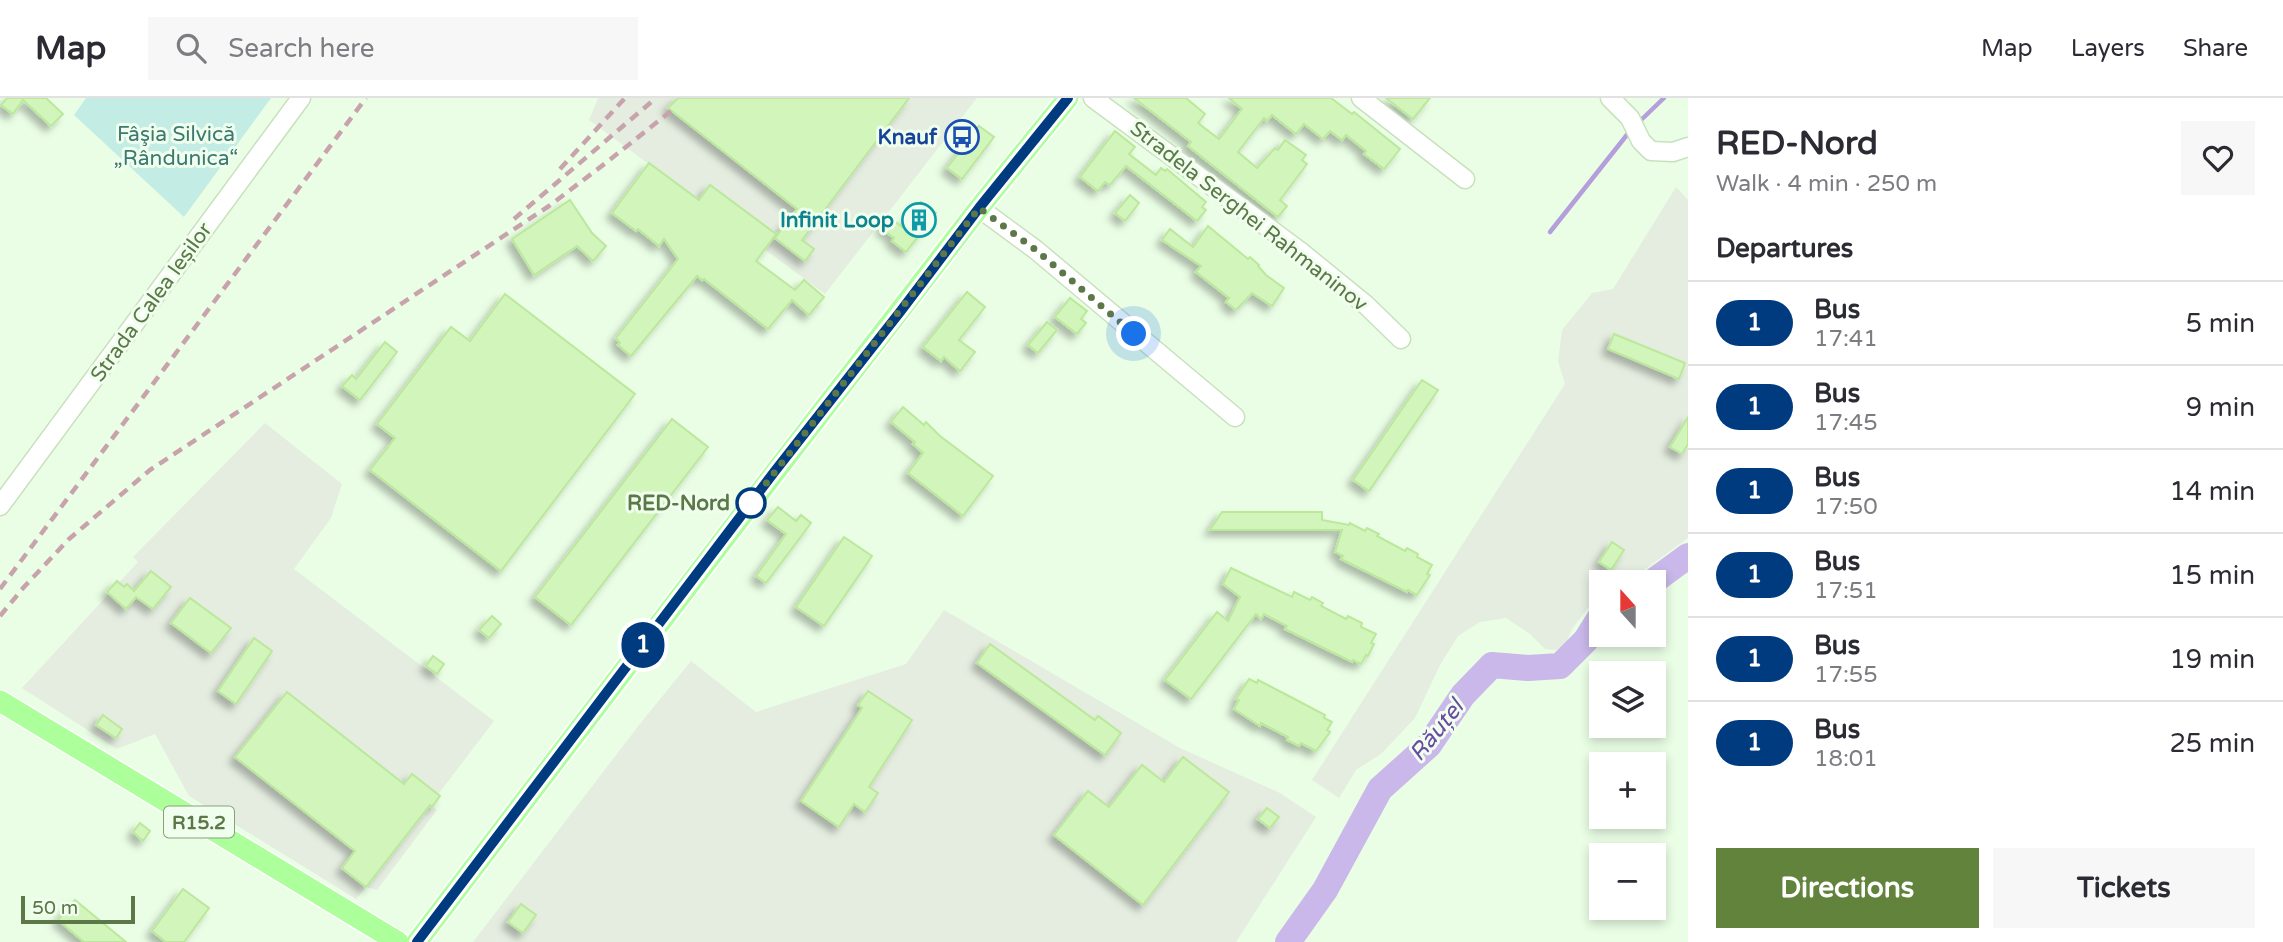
<!DOCTYPE html>
<html lang="en">
<head>
<meta charset="utf-8">
<style>
  body { margin:0; font-family:"Varela Round",sans-serif; background:#f7f7f7; color:#2b2b33; height:100vh; display:flex; flex-direction:column; font-size:26px; white-space:nowrap }
  * { box-sizing:border-box; margin:0 }
  p { font-size:23px; color:#7c7c81 }
  .icon { flex:none; width:38px; height:38px; fill:none; stroke:currentColor; stroke-width:2; stroke-linecap:round; stroke-linejoin:round }
  .map { position:relative; flex:1; overflow:hidden }
  .sheet { display:flex; flex-direction:column; background:#fff; width:595px }
  .sheet>* { flex:none }
  .badge { padding:0 14px; border-radius:23px; font-size:24px; line-height:46px }
  .needle { width:46px; rotate:339deg }
  .controls { position:absolute; left:1589px; top:472px; display:grid; gap:14px }
  .controls a { display:grid; place-items:center; width:77px; height:77px; border-radius:0px; background:#fff; box-shadow:0 4px 10px #0003; font-size:35px }
  .scale { position:absolute; left:21px; bottom:18px; width:114px; box-sizing:border-box; padding-left:7px; border:4px solid #5d7848; border-top:0; font-size:19px; line-height:24px; white-space:nowrap; color:#5d7848; -webkit-text-stroke:5px #f0ffed; paint-order:stroke }
  .you { position:absolute; width:35px; height:35px; margin:-18px; border:5px solid #fff; border-radius:50%; background:#1a73e8; box-shadow:0 0 0 10px #1a73e833 }
  .map>.badge { position:absolute; translate:-50% -50%; box-shadow:0 0 0 4px #fff }
  h2 { padding:0 28px; font-size:26px; line-height:63px }
  .round { display:grid; place-items:center; flex:none; width:74px; height:74px; border-radius:0px; background:#f7f7f7 }
  .summary { display:flex; align-items:center; justify-content:space-between; height:119px; padding:0 28px }
  h1 { font-size:33px; font-weight:700; line-height:52px }
  .primary-button { display:flex; gap:14px; margin-top:auto; padding:14px 28px }
  .primary-button a { flex:1; height:80px; border-radius:0px; background:#62833b; color:#fff; font-size:28px; font-weight:700; line-height:80px; text-align:center }
  .primary-button a+a { background:#f7f7f7; color:#2b2b33 }
  ul { padding:0; list-style:none }
  li { display:flex; align-items:center; gap:21px; height:84px; padding:0 28px; border-top:2px solid #e1e1e2 }
  li div { flex:1 }
  li b { display:block; font-size:26px }
  li em { font-style:normal }
  li .badge { min-width:77px; font-weight:700; text-align:center }
  header { display:flex; align-items:center; gap:42px; box-sizing:border-box; height:98px; padding:0 35px; background:#fff; border-bottom:2px solid #e1e1e2 }
  header strong { font-size:33px }
  nav { display:flex; gap:38px; margin-inline-start:auto; font-size:24px }
  .search { width:490px; height:63px; background:#f7f7f7; display:flex; align-items:center; gap:18px; box-sizing:border-box; padding:0 24px; border-radius:0px; color:#7c7c81; font-size:26px }
  main { display:flex; flex:1; min-height:0 }
  .map>svg:first-child { display:block }
  .industrial { fill:#e4ede0 }
  .green { fill:#c3ece4 }
  .lines { fill:none; stroke-linecap:round; stroke-linejoin:round }
  .stream { stroke:#b49edb; stroke-width:4.5 }
  .river { stroke:#c9b8e9; stroke-width:26 }
  .building { fill:#d2f5bb; stroke:#bbe89b; stroke-width:2; filter:url(#shadow) }
  .minor-casing { stroke:#c8e1bd; stroke-width:21 }
  .major-casing { stroke:#fff; stroke-width:24 }
  .minor { stroke:#fff; stroke-width:18 }
  .major { stroke:#acff9b; stroke-width:21 }
  .rail { stroke:#c8a3ac; stroke-width:4.5; stroke-dasharray:10 7; stroke-linecap:butt }
  .line-casing { stroke:#fff; stroke-width:16 }
  .line { stroke:#003b80; stroke-width:10 }
  .walk { stroke:#5d7848; stroke-width:7; stroke-dasharray:0 12.6 }
  .stop-dot { fill:#fff; stroke:#003b80; stroke-width:3.5 }
  .labels { text-anchor:middle; stroke-width:6; stroke-linejoin:round; paint-order:stroke }
  .shield { fill:#f0ffed; stroke:#89a07a; stroke-width:2 }
  .shield-label { font-size:19px; font-weight:bold; fill:#5d7848 }
  .park-label { font-size:21px; fill:#3d7974; stroke:#f0ffed }
  .transit-label { font-size:21px; font-weight:bold; fill:#164399; stroke:#f0ffed; text-anchor:end }
  .street-label { font-size:21px; fill:#5d7848; stroke:#f0ffed }
  .culture-label { font-size:21px; font-weight:bold; fill:#0d838f; stroke:#f0ffed; text-anchor:end }
  .stop-label { font-size:21px; font-weight:bold; fill:#5d7848; stroke:#f0ffed; text-anchor:end }
  .water-label { font-size:23px; font-style:italic; fill:#6a49a3; stroke:#f0ffed }
</style>
</head>
<body>
<header>
<strong>Map</strong>
<div class="search"><svg class="icon" aria-label="search" viewBox="0 0 24 24"><circle cx="10" cy="10" r="6"/><path d="M15 15l6 6"/></svg>Search here</div>
<nav><a>Map</a><a>Layers</a><a>Share</a></nav>
</header>
<main>
<div class="map">
<svg width="1688" height="844" viewBox="0 0 1688 844">
  <defs>
    <filter id="shadow"><feDropShadow dx="-5.5" dy="5.5" stdDeviation="3.5" flood-color="#0004"/></filter>
  </defs>
  <rect width="100%" height="100%" fill="#eafee5"/>
  <g class="industrial">
    <path d="M598 0H977L825 196 589 22Z"/>
    <path d="M1676 89 1688 102V440L1626 485H1601V501L1587 511 1572 531 1566 546 1556 552 1545 551 1530 536 1506 520 1480 524 1458 538 1440 567 1415 620 1381 656 1356 672 1339 700 1312 682 1565 286 1558 263 1562 232 1592 195 1613 191Z"/>
    <path d="M265 325 342 386 331 420 294 471 494 623 430 707 437 712 377 792 366 789 356 801 189 698 155 636 117 651 22 590 138 464 133 459Z"/>
    <path d="M944 512 1180 650 1280 695 1316 719 1236 844H473L639 627 691 563 756 614 906 566Z"/>
  </g>
  <path class="green" d="M86 0H271L184 119 74 17Z"/>
  <g class="lines">
    <g class="stream">
      <path d="M1639 24 1664 0"/>
      <path d="M1550 134 1630 33"/>
    </g>
    <g class="river">
      <path d="M1651 485 1688 458"/>
      <path d="M1288 844 1325 792 1380 691 1429 647 1463 597 1492 567 1528 570 1560 568 1586 542 1601 518"/>
    </g>
  </g>
  <g class="building">
    <path d="M7 0H46L63 16 51 28 23 2 13 16 1 7Z"/>
    <path d="M678 0H909L802 142 814 151 805 163 775 140 797 111 668 10Z"/>
    <path d="M1134 0H1186L1205 16 1198 25 1219 41 1242 11 1229 0H1331L1352 16 1354 14 1400 51 1384 71 1364 56 1366 53 1346 37 1342 42 1330 33 1323 41 1304 26 1296 36 1272 17 1267 23 1264 20 1238 54 1257 70 1275 50 1278 52 1285 42 1306 57 1302 62 1307 66 1280 102 1287 108 1278 119 1188 48 1191 44Z"/>
    <path d="M1386 0H1430L1413 21Z"/>
    <path d="M979 28 994 39 962 81 947 70Z"/>
    <path d="M1115 33 1135 49 1129 56 1156 77 1161 70 1165 73 1167 71 1206 104 1202 109 1206 112 1197 123 1126 68 1110 87 1105 84 1098 93 1080 79Z"/>
    <path d="M649 65 699 102 710 87 776 136 756 163 795 192 804 182 824 199 809 217 792 202 768 231 704 181 702 182 697 178 631 258 618 247 620 245 616 240 678 161 664 141 659 148 638 131 636 133 612 115Z"/>
    <path d="M1130 97 1139 105 1125 123 1115 115Z"/>
    <path d="M570 102 592 135 606 148 593 163 577 148 534 177 512 141Z"/>
    <path d="M921 104 936 115 906 154 892 143 894 140 881 130 890 119 902 129Z"/>
    <path d="M1208 128 1248 161 1250 159 1259 167 1258 168 1266 177 1284 190 1272 208 1252 195 1236 212 1226 204 1229 200 1196 174 1201 168 1162 142 1170 131 1193 149Z"/>
    <path d="M967 194 985 209 959 242 975 254 960 273 944 259 941 263 923 249Z"/>
    <path d="M505 196 635 296 501 473 370 372 395 340 377 326 451 229 470 243Z"/>
    <path d="M1070 200 1087 213 1081 221 1086 225 1077 236 1055 219Z"/>
    <path d="M1047 224 1057 232 1038 255 1028 247Z"/>
    <path d="M1614 236 1685 265 1679 281 1608 251Z"/>
    <path d="M385 244 397 254 360 302 342 288 352 277 356 281Z"/>
    <path d="M1422 282 1438 292 1369 393 1353 382Z"/>
    <path d="M903 309 924 327 926 324 940 338 993 378 963 418 908 375 923 355 913 346 915 344 891 324Z"/>
    <path d="M1688 319V346L1682 356 1670 349Z"/>
    <path d="M672 321 708 349 571 527 535 499Z"/>
    <path d="M778 409 796 423 801 417 811 425 766 485 756 478 786 436 767 422Z"/>
    <path d="M1222 414H1322V422L1349 427 1350 425 1365 433 1367 430 1379 436 1377 438 1405 453 1407 450 1418 456 1417 459 1432 467 1427 476 1430 477 1417 497 1408 492 1407 494 1341 461 1343 458 1335 454 1342 432H1210Z"/>
    <path d="M844 439 872 458 824 528 796 509Z"/>
    <path d="M1612 444 1624 452 1611 472 1599 464Z"/>
    <path d="M1231 470 1292 499 1294 494 1310 502 1312 499 1323 505 1321 508 1346 521 1348 518 1362 525 1361 529 1376 536 1371 545 1374 546 1368 558 1366 557 1361 566 1353 562 1352 564 1285 531 1287 528 1264 516 1261 521 1256 516 1191 601 1165 582 1217 514 1228 523 1240 499 1223 486Z"/>
    <path d="M151 473 171 489 153 511 136 499 126 511 107 494 117 483 124 489 127 486 134 493Z"/>
    <path d="M190 500 231 530 211 555 171 525Z"/>
    <path d="M492 518 501 526 489 540 479 532Z"/>
    <path d="M254 540 272 553 236 606 218 593Z"/>
    <path d="M990 546 1095 622 1098 618 1121 635 1105 657 977 565Z"/>
    <path d="M433 558 444 566 437 576 426 568Z"/>
    <path d="M1249 581 1257 585 1258 582 1285 596 1325 617 1324 620 1332 624 1327 632 1330 634 1316 653 1301 645 1299 648 1287 642 1288 639 1261 625 1260 628 1234 611 1239 602 1236 601Z"/>
    <path d="M868 593 912 622 869 689 878 695 865 714 854 706 839 729 801 703 862 610 858 607Z"/>
    <path d="M287 594 404 686 412 676 440 698 432 709 430 707 366 789 342 770 355 753 235 659Z"/>
    <path d="M103 617 122 631 116 640 96 627Z"/>
    <path d="M1183 659 1229 694 1143 807 1054 737 1088 693 1109 709 1142 667 1164 684Z"/>
    <path d="M1267 710 1279 719 1270 730 1258 721Z"/>
    <path d="M140 725 150 733 143 743 133 734Z"/>
    <path d="M183 791 209 810 184 844H166L152 833Z"/>
    <path d="M75 802 126 844H84L58 822Z"/>
    <path d="M521 806 536 817 523 835 508 824Z"/>
  </g>
  <g class="lines">
    <g class="minor-casing">
      <g id="minor">
        <path d="M1093 0 1301 154 1366 207 1401 241"/>
        <path d="M1361 0 1465 81"/>
        <path d="M1610 0 1630 20 1641 43 1651 53 1673 54 1688 49"/>
        <path d="M979 110 1036 152 1235 319"/>
        <path d="M0 408 301 0"/>
      </g>
    </g>
    <g class="major-casing">
      <g id="major">
        <path d="M0 603 398 844"/>
        <path d="M417 844 776 373 979 110 1068 0"/>
      </g>
    </g>
    <use href="#minor" class="minor"/>
    <use href="#major" class="major"/>
    <g class="rail">
      <path d="M560 71 625 0"/>
      <path d="M514 121 656 0"/>
      <path d="M0 491 366 0"/>
      <path d="M0 518 24 489 69 441 150 372 549 108 607 64 671 13"/>
    </g>
  </g>
  <g class="lines">
    <g class="line-casing">
      <path id="line" d="M417 844 775 373 900 214 979 110 1068 0"/>
    </g>
    <use href="#line" class="line"/>
    <path class="walk" d="M751 405 979 110 1036 152 1134 236"/>
  </g>
  <defs>
    <g id="bus-ring" transform="scale(1.75)"><circle r="9.5" fill="#f0ffed" stroke="#1a4fb4" stroke-width="1.5"/><path d="M-5-6H5V4H4V6H2V4H-2V6H-4V4H-5ZM-3.5-4V0h7V-4ZM-3.5 1.2v1.5H-2V1.2ZM2 1.2v1.5H3.5V1.2Z" fill="#1a4fb4"/></g>
    <g id="building-ring" transform="scale(1.75)"><circle r="9.5" fill="#f0ffed" stroke="#0f9aa8" stroke-width="1.5"/><path d="M-4-6H4V6H1V3H-1V6H-4ZM-2.5-4.3h1.7v1.8h-1.7ZM.8-4.3h1.7v1.8H.8ZM-2.5-1h1.7V.8h-1.7ZM.8-1h1.7V.8H.8Z" fill="#0f9aa8"/></g>
  </defs>
  <g fill-rule="evenodd">
    <use href="#bus-ring" x="962" y="39"/>
    <use href="#building-ring" x="919" y="122"/>
  </g>
  <circle class="stop-dot" cx="751" cy="405" r="14"/>
  <g class="labels">
    <rect class="shield" x="164" y="708.5" width="70" height="31" rx="5"/>
    <g class="shield-label">
      <text x="199" y="731">R15.2</text>
    </g>
    <g class="park-label">
      <text x="176" y="43">Fâşia Silvică<tspan x="176" dy="24">„Rândunica“</tspan></text>
    </g>
    <g class="transit-label">
      <text x="937" y="46">Knauf</text>
    </g>
    <g class="street-label">
      <text transform="translate(1249 118) rotate(38)" y="7">Stradela Serghei Rahmaninov</text>
      <text transform="translate(151 204) rotate(-54)" y="7">Strada Calea Ieșilor</text>
    </g>
    <g class="culture-label">
      <text x="894" y="129">Infinit Loop</text>
    </g>
    <g class="stop-label">
      <text x="730" y="412">RED-Nord</text>
    </g>
    <g class="water-label">
      <text transform="translate(1436 632) rotate(-51)" y="8">Răuțel</text>
    </g>
  </g>
</svg>
<div class="controls">
<a><svg class="needle" viewBox="-14 -14 28 28"><path d="M0-13l5 13h-10z" fill="#e53935"/><path d="M0 13l5-13h-10z" fill="#7c7c81"/></svg></a>
<a><svg class="icon" aria-label="layers" viewBox="0 0 24 24"><path d="M12 4l9 5-9 5-9-5zM3 14l9 5 9-5"/></svg></a>
<a>+</a>
<a>−</a>
</div>
<div class="scale">50 m</div>
<div class="you" style="left:1134px;top:236px"></div>
<b class="badge" style="left:643px;top:547px;background:#003b80;color:#fff">1</b>
</div>
<section class="sheet">
<div class="summary"><div><h1>RED-Nord</h1><p>Walk · 4 min · 250 m</p></div><a class="round"><svg class="icon" aria-label="heart" viewBox="0 0 24 24"><path d="M12 20l-8-8c-3-5 5-10 8-4 3-6 11-1 8 4z"/></svg></a></div>
<h2>Departures</h2>
<ul>
<li><span class="badge" style="background:#003b80;color:#fff">1</span><div><b>Bus</b><p>17:41</p></div><em>5 min</em></li>
<li><span class="badge" style="background:#003b80;color:#fff">1</span><div><b>Bus</b><p>17:45</p></div><em>9 min</em></li>
<li><span class="badge" style="background:#003b80;color:#fff">1</span><div><b>Bus</b><p>17:50</p></div><em>14 min</em></li>
<li><span class="badge" style="background:#003b80;color:#fff">1</span><div><b>Bus</b><p>17:51</p></div><em>15 min</em></li>
<li><span class="badge" style="background:#003b80;color:#fff">1</span><div><b>Bus</b><p>17:55</p></div><em>19 min</em></li>
<li><span class="badge" style="background:#003b80;color:#fff">1</span><div><b>Bus</b><p>18:01</p></div><em>25 min</em></li>
</ul>
<div class="primary-button"><a>Directions</a><a>Tickets</a></div>
</section>
</main>
</body>
</html>
